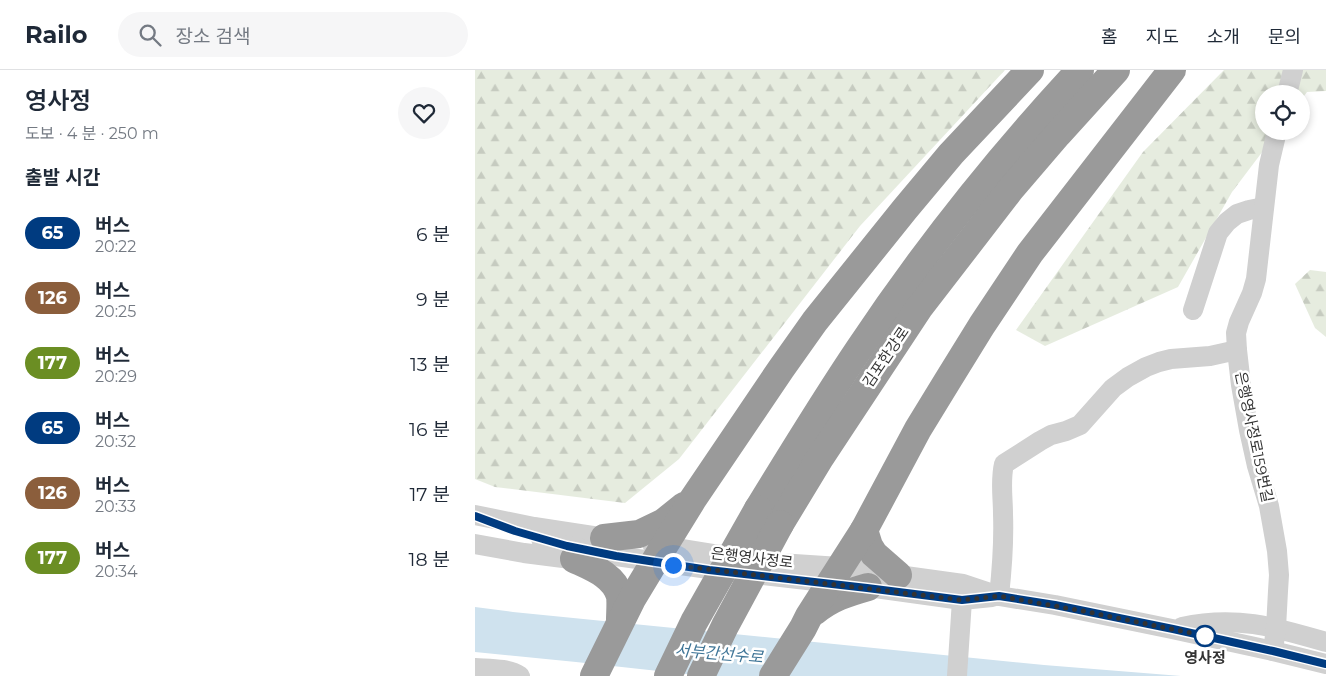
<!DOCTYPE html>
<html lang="ko">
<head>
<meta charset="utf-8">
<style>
  body { margin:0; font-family:Montserrat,"Noto Sans KR",sans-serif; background:#f6f6f7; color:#1f2937; height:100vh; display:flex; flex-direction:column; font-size:19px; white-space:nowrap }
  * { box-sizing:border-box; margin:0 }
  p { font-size:16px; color:#747a83 }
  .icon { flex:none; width:28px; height:28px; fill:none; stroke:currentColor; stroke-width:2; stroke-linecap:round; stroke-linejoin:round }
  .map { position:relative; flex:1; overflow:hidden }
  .panel { display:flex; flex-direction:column; background:#fff; width:475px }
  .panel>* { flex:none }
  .badge { padding:0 10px; border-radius:16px; font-size:18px; line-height:32px }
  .controls { position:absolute; left:780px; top:15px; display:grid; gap:10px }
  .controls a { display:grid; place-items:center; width:55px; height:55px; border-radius:50%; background:#fff; box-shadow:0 2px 8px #0003; font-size:25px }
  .you { position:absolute; width:25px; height:25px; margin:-12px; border:4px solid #fff; border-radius:50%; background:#1a73e8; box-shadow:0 0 0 8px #1a73e833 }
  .map>.badge { position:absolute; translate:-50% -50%; box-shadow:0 0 0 2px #fff }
  h2 { padding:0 25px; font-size:19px; line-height:45px }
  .round { display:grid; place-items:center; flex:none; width:52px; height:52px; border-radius:26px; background:#f6f6f7 }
  .summary { display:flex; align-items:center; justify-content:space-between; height:85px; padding:0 25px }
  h1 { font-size:24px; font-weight:600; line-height:38px }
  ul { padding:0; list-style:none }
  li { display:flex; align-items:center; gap:15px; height:65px; padding:0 25px }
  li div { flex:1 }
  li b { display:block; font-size:19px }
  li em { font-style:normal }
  li .badge { min-width:55px; font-weight:700; text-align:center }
  header { display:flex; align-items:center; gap:30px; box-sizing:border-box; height:70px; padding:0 25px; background:#fff; border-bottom:1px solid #e0e1e3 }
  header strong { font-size:24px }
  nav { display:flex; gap:28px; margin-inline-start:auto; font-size:18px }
  .search { width:350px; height:45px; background:#f6f6f7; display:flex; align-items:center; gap:12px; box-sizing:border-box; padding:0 18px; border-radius:28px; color:#747a83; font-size:19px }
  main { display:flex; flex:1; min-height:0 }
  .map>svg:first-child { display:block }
  .forest { fill:url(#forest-firs) }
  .water { fill:#cfe2ee }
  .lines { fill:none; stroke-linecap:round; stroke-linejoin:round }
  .minor { stroke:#d0d0d0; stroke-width:20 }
  .highway { stroke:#9a9a9a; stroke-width:28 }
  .highway-bridge { stroke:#9a9a9a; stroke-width:28 }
  .line-casing { stroke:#fff; stroke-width:11 }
  .line { stroke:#003b80; stroke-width:8 }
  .walk { stroke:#333; stroke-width:5; stroke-dasharray:0 9 }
  .stop-dot { fill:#fff; stroke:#003b80; stroke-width:2.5 }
  .labels { text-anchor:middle; stroke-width:5; stroke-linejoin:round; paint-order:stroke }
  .street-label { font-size:15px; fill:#333; stroke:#fff }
  .stop-label { font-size:15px; font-weight:bold; fill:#333; stroke:#fff }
  .water-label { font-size:16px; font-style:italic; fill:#3f7597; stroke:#fff }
</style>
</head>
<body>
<header>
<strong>Railo</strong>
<div class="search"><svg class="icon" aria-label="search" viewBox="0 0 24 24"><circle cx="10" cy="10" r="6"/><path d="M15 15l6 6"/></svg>장소 검색</div>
<nav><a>홈</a><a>지도</a><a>소개</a><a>문의</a></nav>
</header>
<main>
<section class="panel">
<div class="summary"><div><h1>영사정</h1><p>도보 · 4 분 · 250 m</p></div><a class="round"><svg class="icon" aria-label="heart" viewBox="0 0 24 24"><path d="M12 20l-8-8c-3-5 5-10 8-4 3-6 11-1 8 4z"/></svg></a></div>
<h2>출발 시간</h2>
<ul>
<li><span class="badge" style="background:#003b80;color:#fff">65</span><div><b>버스</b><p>20:22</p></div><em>6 분</em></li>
<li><span class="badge" style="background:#8b5e3c;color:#fff">126</span><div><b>버스</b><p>20:25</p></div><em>9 분</em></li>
<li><span class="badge" style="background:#6b8e23;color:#fff">177</span><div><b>버스</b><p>20:29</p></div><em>13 분</em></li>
<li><span class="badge" style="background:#003b80;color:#fff">65</span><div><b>버스</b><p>20:32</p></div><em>16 분</em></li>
<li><span class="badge" style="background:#8b5e3c;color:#fff">126</span><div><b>버스</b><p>20:33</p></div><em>17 분</em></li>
<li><span class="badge" style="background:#6b8e23;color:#fff">177</span><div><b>버스</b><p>20:34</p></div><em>18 분</em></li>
</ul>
</section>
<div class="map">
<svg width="851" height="606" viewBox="0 0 851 606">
  <defs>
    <pattern id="forest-firs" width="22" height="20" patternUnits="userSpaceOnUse" patternTransform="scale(1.25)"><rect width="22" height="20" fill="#e6ecdf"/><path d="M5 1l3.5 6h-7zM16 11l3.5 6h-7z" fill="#c6cbc0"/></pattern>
  </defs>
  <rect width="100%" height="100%" fill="#fff"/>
  <g class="forest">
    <path d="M0 0H530L385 156 204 389 150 433 20 417 0 409Z"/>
    <path d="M749 0H851V21L832 22 826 30V24H789V61H803L757 122 703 217 570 276 541 260 668 82Z"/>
    <path d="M835 200 851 202V267L840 258 820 214Z"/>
  </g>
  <path class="water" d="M0 537 38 542 569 595 706 606H229L101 592 0 582Z"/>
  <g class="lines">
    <g class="minor">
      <path d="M812 24 818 0"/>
      <path d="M718 240 743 163 752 152 762 144 774 140 789 137"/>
      <path d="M0 445 59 457 144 470"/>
      <path d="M66 469 92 476 141 486 234 499 393 517 487 530 517 527"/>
      <path d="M0 474 49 483 104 490"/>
      <path d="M177 474 239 484 304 493 365 497 488 514 524 526 580 535 697 559 798 581 851 594"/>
      <path d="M524 526C527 499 529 471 528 444 528 427 525 411 529 394L565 371 576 365 591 361 605 355 638 318 653 307 671 297 684 292 696 289 735 286 762 280"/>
      <path d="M707 557C761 545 800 557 851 572"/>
      <path d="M798 581 801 558 803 521 804 505 802 481 794 436 782 396 774 360 766 315 762 280 761 263 764 252 777 223 781 209 794 95 802 61"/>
      <path d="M0 598C14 599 33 598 45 606"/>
      <path d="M482 606 487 530"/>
    </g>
    <g class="highway">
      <path d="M283 439C316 385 349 331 384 279 450 180 524 87 605 0"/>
      <path d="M305 454 345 388 444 238 535 120 583 64 641 0"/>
      <path d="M389 460 394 476 399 484 423 505"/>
      <path d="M129 468 164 464 189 452 209 436"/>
      <path d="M99 489C116 497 139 505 145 526 146 533 145 543 145 550"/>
      <path d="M339 542C356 528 372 523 393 517"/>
      <path d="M119 606 157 529 189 476 218 429 306 299 340 251 430 139 476 84 555 0"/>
      <path d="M298 606 328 558 334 546 389 460 443 359 473 310 507 255 555 183 697 0"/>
    </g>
    <g class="highway-bridge">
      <path d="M193 606 219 552 283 439"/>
      <path d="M226 606 250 556 305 454"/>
    </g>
  </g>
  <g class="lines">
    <g class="line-casing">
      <path id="line" d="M0 446 40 461 92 476 141 486 234 500 392 518 487 530 524 526 580 535 698 559 798 581 851 594"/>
    </g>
    <use href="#line" class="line"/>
    <path class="walk" d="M198 495 487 530 524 526 608 541 731 566H730"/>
  </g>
  <circle class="stop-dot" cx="730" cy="566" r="10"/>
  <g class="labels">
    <g class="street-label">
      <text transform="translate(411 287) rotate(-56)" y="5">김포한강로</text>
      <text transform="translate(779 367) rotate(78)" y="5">은행영사정로159번길</text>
      <text transform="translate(277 488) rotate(7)" y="5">은행영사정로</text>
    </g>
    <g class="stop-label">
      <text x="730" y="593">영사정</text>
    </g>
    <g class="water-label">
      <text transform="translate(244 583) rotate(5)" y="6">서부간선수로</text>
    </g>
  </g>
</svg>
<div class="controls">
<a><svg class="icon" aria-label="locate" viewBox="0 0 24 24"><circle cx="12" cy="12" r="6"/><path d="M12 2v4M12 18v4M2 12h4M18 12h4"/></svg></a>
</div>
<div class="you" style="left:198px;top:495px"></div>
</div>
</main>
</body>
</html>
